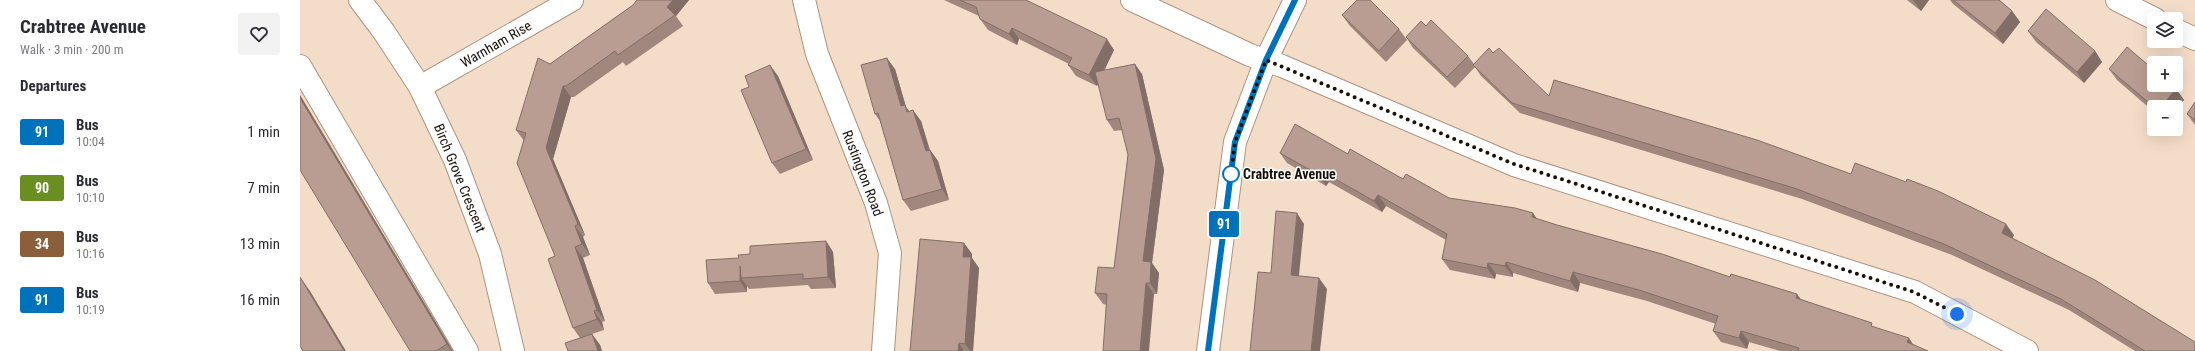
<!DOCTYPE html>
<html lang="en">
<head>
<meta charset="utf-8">
<style>
  body { margin:0; font-family:"Roboto Condensed",sans-serif; background:#f2f2f3; color:#2b2b33; height:100vh; display:flex; flex-direction:column; font-size:15px; white-space:nowrap }
  * { box-sizing:border-box; margin:0 }
  p { font-size:13px; color:#7c7c81 }
  .icon { flex:none; width:22px; height:22px; fill:none; stroke:currentColor; stroke-width:2; stroke-linecap:round; stroke-linejoin:round }
  .map { position:relative; flex:1; overflow:hidden }
  .panel { display:flex; flex-direction:column; background:#fff; width:300px }
  .panel>* { flex:none }
  .badge { padding:0 8px; border-radius:3px; font-size:14px; line-height:26px }
  .tools { position:absolute; left:1847px; top:12px; display:grid; gap:8px }
  .tools a { display:grid; place-items:center; width:36px; height:36px; border-radius:4px; background:#fff; box-shadow:0 4px 16px #0002; font-size:20px }
  .you { position:absolute; width:20px; height:20px; margin:-10px; border:3px solid #fff; border-radius:50%; background:#1a73e8; box-shadow:0 0 0 6px #1a73e833 }
  .map>.badge { position:absolute; translate:-50% -50%; box-shadow:0 0 0 2px #fff }
  h2 { padding:0 20px; font-size:15px; line-height:36px }
  .round { display:grid; place-items:center; flex:none; width:42px; height:42px; border-radius:4px; background:#f2f2f3 }
  .headline { display:flex; align-items:center; justify-content:space-between; height:68px; padding:0 20px }
  h1 { font-size:19px; font-weight:700; line-height:30px }
  ul { padding:0; list-style:none }
  li { display:flex; align-items:center; gap:12px; height:56px; padding:0 20px }
  li div { flex:1 }
  li b { display:block; font-size:15px }
  li em { font-style:normal }
  li .badge { min-width:44px; font-weight:700; text-align:center }
  main { display:flex; flex:1; min-height:0 }
  .map>svg:first-child { display:block }
  .lines { fill:none; stroke-linecap:round; stroke-linejoin:round }
  .minor-casing { stroke:#aa9480; stroke-width:24 }
  .minor { stroke:#fff; stroke-width:22 }
  .wall { fill:#a0877e }
  .shaded-wall { fill:#826e66 }
  .building { fill:#ba9d92; stroke:#826e66 }
  .line-casing { stroke:#fff; stroke-width:9 }
  .line { stroke:#0072bc; stroke-width:6 }
  .walk { stroke:#181109; stroke-width:4; stroke-dasharray:0 7.2 }
  .stop-dot { fill:#fff; stroke:#0072bc; stroke-width:2 }
  .labels { text-anchor:middle; stroke-width:3; stroke-linejoin:round; paint-order:stroke }
  .street-label { font-size:14px; fill:#181109; stroke:#fff }
  .stop-label { font-size:14px; font-weight:bold; fill:#181109; stroke:#fff; text-anchor:start }
</style>
</head>
<body>
<main>
<section class="panel">
<div class="headline"><div><h1>Crabtree Avenue</h1><p>Walk · 3 min · 200 m</p></div><a class="round"><svg class="icon" aria-label="heart" viewBox="0 0 24 24"><path d="M12 20l-8-8c-3-5 5-10 8-4 3-6 11-1 8 4z"/></svg></a></div>
<h2>Departures</h2>
<ul>
<li><span class="badge" style="background:#0072bc;color:#fff">91</span><div><b>Bus</b><p>10:04</p></div><em>1 min</em></li>
<li><span class="badge" style="background:#6b8e23;color:#fff">90</span><div><b>Bus</b><p>10:10</p></div><em>7 min</em></li>
<li><span class="badge" style="background:#8b5e3c;color:#fff">34</span><div><b>Bus</b><p>10:16</p></div><em>13 min</em></li>
<li><span class="badge" style="background:#0072bc;color:#fff">91</span><div><b>Bus</b><p>10:19</p></div><em>16 min</em></li>
</ul>
</section>
<div class="map">
<svg width="1895" height="351" viewBox="0 0 1895 351">
  <rect width="100%" height="100%" fill="#f4ddc8"/>
  <g class="lines">
    <g class="minor-casing">
      <g id="minor">
        <path d="M60 0 84 32 120 87 155 160 190 254 213 351"/>
        <path d="M504 0 517 54 576 203 590 253 583 351"/>
        <path d="M832 0 950 55 982 66 1214 165 1615 292 1727 351"/>
        <path d="M1817 0 1855 19"/>
        <path d="M1876 30 1895 39"/>
        <path d="M0 66 167 351"/>
        <path d="M120 87 272 0"/>
        <path d="M908 351 935 142 966 60 995 0"/>
      </g>
    </g>
    <use href="#minor" class="minor"/>
  </g>
  <g class="wall">
    <path d="M337 0H389L376 16 383 26 326 66 323 62 274 97H271L253 159 285 235 283 237 290 255 283 258 305 321 302 322 304 330 292 334 300 345 302 351H268L280 338 273 328 255 256 224 141 216 130 250 64 333 5Z"/>
    <path d="M644 0H726L814 50 804 70 842 74 864 170 852 263 859 273 857 294H854L807 305 803 304 795 293 814 268 828 155 822 130 814 131 807 120 798 84 797 86 776 76 768 65 769 64 719 39 717 45 688 30 680 19 679 16Z"/>
    <path d="M1607 0H1629L1621 11Z"/>
    <path d="M1650 0H1699L1712 11 1720 22 1703 44 1653 4Z"/>
    <path d="M1042 15 1099 29 1107 40 1086 62 1050 26Z"/>
    <path d="M1126 26 1168 56 1174 64 1193 53 1249 96 1714 235 1712 238 1895 351H1835L1769 310 1652 255 1502 199 1220 113 1181 76 1175 67 1155 88 1113 48 1106 37Z"/>
    <path d="M1728 31 1795 51 1802 62 1784 83 1736 42Z"/>
    <path d="M595 69 606 107 609 111 621 121 630 150 638 161 649 200 611 211 603 200 580 121 575 114Z"/>
    <path d="M1809 69 1876 89 1884 100 1876 109V107H1854V112L1817 80Z"/>
    <path d="M478 76 513 160 480 174 472 163 449 87Z"/>
    <path d="M0 95 153 351H110Z"/>
    <path d="M1895 102V125L1887 114Z"/>
    <path d="M980 153 1048 154 1103 179 1149 198 1233 213 1237 219 1430 277 1501 299 1575 327 1628 351H1480L1449 342 1447 349 1421 342 1413 331 1416 324 1347 301 1280 283 1278 292 1213 273V277L1196 274 1195 279 1150 270 1142 259 1146 240 1086 206 1082 212 1029 182 1026 186 987 163Z"/>
    <path d="M526 241 533 252 536 288 511 289 508 285 449 289 447 286V292L415 294 408 283 439 258 450 254Z"/>
    <path d="M664 243 672 254V258L679 268 673 351H610Z"/>
  </g>
  <g class="shaded-wall">
    <path d="M373 0H389L376 16 367 7Z"/>
    <path d="M1613 0H1629L1621 11Z"/>
    <path d="M1712 11 1720 22 1703 44 1695 33Z"/>
    <path d="M712 28 719 39 717 45 709 34Z"/>
    <path d="M807 39 814 50 797 86 789 75Z"/>
    <path d="M1795 51 1802 62 1784 83 1777 72Z"/>
    <path d="M587 58 595 69 606 107 613 116 601 106Z"/>
    <path d="M835 64 842 74 864 170 852 263 859 273 857 294 850 283 843 261Z"/>
    <path d="M470 65 478 76 513 160 506 149Z"/>
    <path d="M263 86 271 97 253 159 285 235 278 224 246 148Z"/>
    <path d="M1876 89 1884 100 1876 109V107H1861Z"/>
    <path d="M0 95 153 351H152L147 344 0 98Z"/>
    <path d="M613 110 621 121 633 162 626 151Z"/>
    <path d="M630 150 638 161 649 200 642 189Z"/>
    <path d="M1021 171 1029 182 1026 186 1019 175Z"/>
    <path d="M1078 195 1086 206 1082 212 1074 201Z"/>
    <path d="M997 213 1004 224 998 286 991 275Z"/>
    <path d="M1233 213 1240 224 1232 217Z"/>
    <path d="M1706 224 1714 235 1710 244 1702 233Z"/>
    <path d="M275 226 283 237 290 255 282 244Z"/>
    <path d="M526 241 533 252 536 288 528 277Z"/>
    <path d="M664 243 672 254V258L679 268 673 351H670L665 344 663 257Z"/>
    <path d="M275 247 283 258 305 321 297 310Z"/>
    <path d="M1206 262 1213 273V277L1205 266Z"/>
    <path d="M1188 263 1196 274 1195 279 1187 268Z"/>
    <path d="M440 266 441 278 447 286V292L440 281Z"/>
    <path d="M1273 272 1280 283 1278 292 1270 281Z"/>
    <path d="M0 277 10 291 46 351H44Z"/>
    <path d="M1019 278 1027 289 1020 351H1011Z"/>
    <path d="M846 283 854 294 849 351H840Z"/>
    <path d="M1497 294 1505 305 1496 298Z"/>
    <path d="M294 311 302 322 304 330 297 319Z"/>
    <path d="M1441 331 1449 342 1447 349 1439 338Z"/>
    <path d="M292 334 300 345 302 351H298Z"/>
    <path d="M1609 338 1616 349 1607 342Z"/>
    <path d="M659 343 664 351H658Z"/>
  </g>
  <g class="building">
    <path d="M337 0H373L367 7 375 15 318 55 315 51 266 86H263L246 148 278 224 275 226 282 244 275 247 297 310 294 311 297 319 273 328 248 259 255 256 217 163 226 133 216 130 238 58 250 64 333 5Z"/>
    <path d="M660 0H726L807 39 789 75 768 65 772 58 712 28 709 34 680 19 676 7Z"/>
    <path d="M1057 0H1070L1099 29 1079 51 1042 15Z"/>
    <path d="M1653 0H1699L1712 11 1695 33Z"/>
    <path d="M1746 9 1795 51 1777 72 1728 31Z"/>
    <path d="M1131 20 1168 56 1147 77 1106 37 1121 21 1126 26Z"/>
    <path d="M1827 47 1854 70V85H1872L1876 89 1861 107H1854L1809 69Z"/>
    <path d="M1189 48 1193 53 1199 48 1249 96 1254 80 1457 140 1551 174 1555 163 1606 182 1607 179 1638 191 1706 224 1702 233 1795 280 1895 342V351H1845L1761 299 1644 244 1494 188 1212 103 1173 65Z"/>
    <path d="M587 58 601 106 605 105 607 112 613 110 626 151 630 150 642 189 603 200 578 113 575 114 561 65Z"/>
    <path d="M835 64 856 159 843 261 851 262 850 283H846L840 351H803L807 294 795 293 798 267 814 268 828 155 819 118 807 120 795 72Z"/>
    <path d="M470 65 506 149 472 163 441 90 449 87 445 76Z"/>
    <path d="M0 98 147 344 136 351H110L0 170Z"/>
    <path d="M1895 102V120L1887 114Z"/>
    <path d="M995 124 1048 154 1050 149 1103 179 1106 174 1149 198 1215 208 1233 213 1232 217 1257 225 1362 254 1430 277 1431 274 1497 294 1496 298 1572 323 1571 326 1609 338 1607 342 1628 351H1498L1499 348 1441 331 1439 338 1413 331 1418 316 1339 290 1273 272 1270 281 1206 262 1205 266 1188 263 1187 268 1142 259 1147 234 1078 195 1074 201 1021 171 1019 175 980 153Z"/>
    <path d="M976 211 997 213 991 275 1019 278 1011 351H950L958 272 971 273Z"/>
    <path d="M620 239 664 243 663 257H671L665 344 659 343 658 351H610Z"/>
    <path d="M526 241 528 277 503 279V274L441 278 440 266V281L408 283 406 260 439 258 438 255 450 254V246Z"/>
    <path d="M0 277 44 351H3L0 346Z"/>
    <path d="M292 334 298 351H268L265 343Z"/>
  </g>
  <g class="lines">
    <g class="line-casing">
      <path id="line" d="M908 351 935 142 966 60 995 0"/>
    </g>
    <use href="#line" class="line"/>
    <path class="walk" d="M931 174 935 142 966 60 1214 164 1614 292 1657 314"/>
  </g>
  <circle class="stop-dot" cx="931" cy="174" r="8"/>
  <g class="labels">
    <g class="street-label">
      <text transform="translate(196 44) rotate(-30)" y="5">Warnham Rise</text>
      <text transform="translate(563 173) rotate(69)" y="5">Rustington Road</text>
      <text transform="translate(160 178) rotate(68)" y="5">Birch Grove Crescent</text>
    </g>
    <g class="stop-label">
      <text x="943" y="179">Crabtree Avenue</text>
    </g>
  </g>
</svg>
<div class="tools">
<a><svg class="icon" aria-label="layers" viewBox="0 0 24 24"><path d="M12 4l9 5-9 5-9-5zM3 14l9 5 9-5"/></svg></a>
<a>+</a>
<a>−</a>
</div>
<div class="you" style="left:1657px;top:314px"></div>
<b class="badge" style="left:924px;top:224px;background:#0072bc;color:#fff">91</b>
</div>
</main>
</body>
</html>
